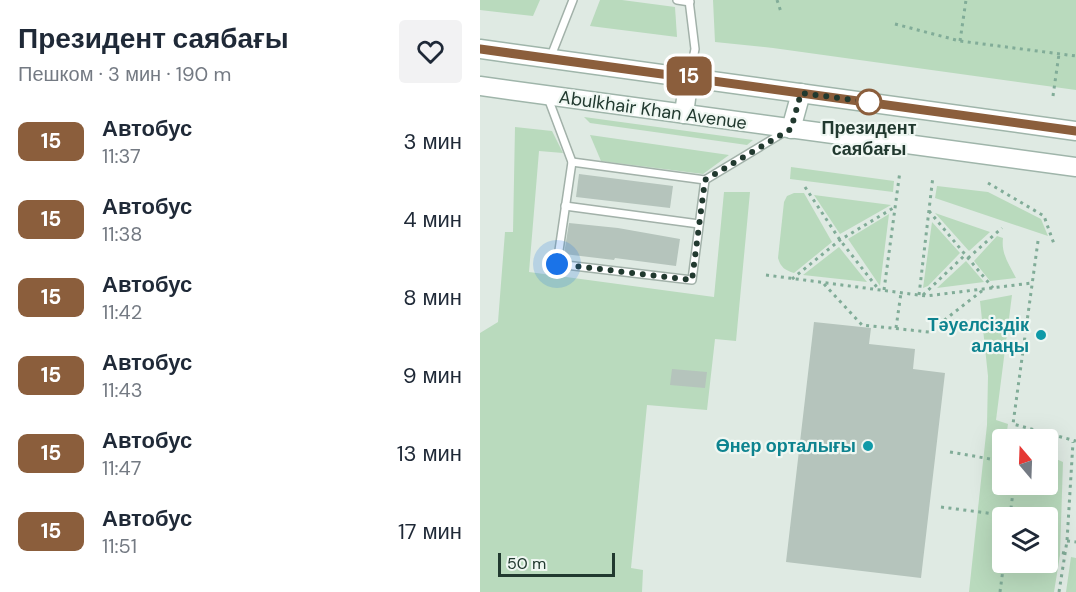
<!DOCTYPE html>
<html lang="ru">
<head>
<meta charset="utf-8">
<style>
  body { margin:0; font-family:"DM Sans",sans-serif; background:#f2f2f3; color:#1f2937; height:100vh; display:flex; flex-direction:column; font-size:22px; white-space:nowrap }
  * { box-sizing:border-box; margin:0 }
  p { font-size:20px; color:#747a83 }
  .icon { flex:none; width:33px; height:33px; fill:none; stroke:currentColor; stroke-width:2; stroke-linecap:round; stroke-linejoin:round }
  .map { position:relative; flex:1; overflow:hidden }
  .side { display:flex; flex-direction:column; background:#fff; width:480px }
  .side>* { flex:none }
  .badge { padding:0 12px; border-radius:9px; font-size:21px; line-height:39px }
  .needle { width:39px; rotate:341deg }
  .controls { position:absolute; left:512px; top:429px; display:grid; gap:12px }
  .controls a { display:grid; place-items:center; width:66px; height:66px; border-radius:6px; background:#fff; box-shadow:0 6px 24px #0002; font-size:30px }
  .scale { position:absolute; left:18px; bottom:15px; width:117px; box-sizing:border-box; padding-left:6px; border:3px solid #21392f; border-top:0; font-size:16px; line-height:21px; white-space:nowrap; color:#21392f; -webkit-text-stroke:4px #eff7f2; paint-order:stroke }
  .you { position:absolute; width:30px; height:30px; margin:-15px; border:4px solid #fff; border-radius:50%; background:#1a73e8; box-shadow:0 0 0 9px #1a73e833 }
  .map>.badge { position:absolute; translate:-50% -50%; box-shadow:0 0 0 3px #fff }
  .round { display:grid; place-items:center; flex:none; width:63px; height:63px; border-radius:6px; background:#f2f2f3 }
  .headline { display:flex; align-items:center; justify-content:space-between; height:102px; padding:0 18px }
  h1 { font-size:28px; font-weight:700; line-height:45px }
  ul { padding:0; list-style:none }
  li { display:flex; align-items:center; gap:18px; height:78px; padding:0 18px }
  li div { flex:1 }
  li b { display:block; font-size:22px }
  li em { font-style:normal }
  li .badge { min-width:66px; font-weight:700; text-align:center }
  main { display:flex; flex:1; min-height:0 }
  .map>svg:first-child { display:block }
  .green { fill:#b9dabd; fill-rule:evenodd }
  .building { fill:#b5c4bc }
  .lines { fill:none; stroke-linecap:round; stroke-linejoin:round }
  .lane-casing { stroke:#a2b1a9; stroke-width:10 }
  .secondary-casing { stroke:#9fb5aa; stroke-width:21 }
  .path { stroke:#81ac98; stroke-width:3; stroke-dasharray:3 4.5; stroke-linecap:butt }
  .lane { stroke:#fff; stroke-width:7 }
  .secondary { stroke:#fff; stroke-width:18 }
  .line-casing { stroke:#fff; stroke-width:14 }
  .line { stroke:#8b5e3c; stroke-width:9 }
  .walk { stroke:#21392f; stroke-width:6; stroke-dasharray:0 10.8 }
  .stop-dot { fill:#fff; stroke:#8b5e3c; stroke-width:3 }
  .culture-dot { fill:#0f9aa8; stroke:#eff7f2; stroke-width:2 }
  .labels { text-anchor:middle; stroke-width:4.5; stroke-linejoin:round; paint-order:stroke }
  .street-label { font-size:18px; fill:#21392f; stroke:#eff7f2 }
  .stop-label { font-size:18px; font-weight:bold; fill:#21392f; stroke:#eff7f2 }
  .culture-label { font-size:18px; font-weight:bold; fill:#0d838f; stroke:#eff7f2; text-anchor:end }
</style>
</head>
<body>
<main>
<section class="side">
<div class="headline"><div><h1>Президент саябағы</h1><p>Пешком · 3 мин · 190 m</p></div><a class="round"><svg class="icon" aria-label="heart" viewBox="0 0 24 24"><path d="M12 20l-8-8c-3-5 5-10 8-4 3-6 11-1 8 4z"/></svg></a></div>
<ul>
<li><span class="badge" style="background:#8b5e3c;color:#fff">15</span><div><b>Автобус</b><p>11:37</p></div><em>3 мин</em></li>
<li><span class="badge" style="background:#8b5e3c;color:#fff">15</span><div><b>Автобус</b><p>11:38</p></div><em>4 мин</em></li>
<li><span class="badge" style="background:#8b5e3c;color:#fff">15</span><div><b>Автобус</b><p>11:42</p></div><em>8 мин</em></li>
<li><span class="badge" style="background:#8b5e3c;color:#fff">15</span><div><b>Автобус</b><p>11:43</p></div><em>9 мин</em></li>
<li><span class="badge" style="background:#8b5e3c;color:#fff">15</span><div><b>Автобус</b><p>11:47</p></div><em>13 мин</em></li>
<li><span class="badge" style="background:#8b5e3c;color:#fff">15</span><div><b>Автобус</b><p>11:51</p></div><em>17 мин</em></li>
</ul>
</section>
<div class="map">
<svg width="596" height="592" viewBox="0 0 596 592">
  <rect width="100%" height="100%" fill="#dfeae3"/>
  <g class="green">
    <path d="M0 0H60L53 16 0 10Z"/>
    <path d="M120 0H142L195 7 197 37 110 26Z"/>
    <path d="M233 0H596V90L293 48 235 42Z"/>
    <path d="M104 117 273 140 267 145 110 123Z"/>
    <path d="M35 127 72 131 83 153 59 151 49 272 234 297 244 192H270L256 341 235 339 227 410 167 405 151 568 163 570 162 592H0V333L18 322 25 232H33Z"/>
    <path d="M110 135 249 155 223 174 121 161Z"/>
    <path d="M311 167 414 181 413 192 310 179Z"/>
    <path d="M457 186 508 192 561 219 568 236 455 198Z"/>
    <path d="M314 193H324L352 242 314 273C305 270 301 268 298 258L304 202 307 196Z"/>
    <path d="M334 195 411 205 360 234Z"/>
    <path d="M455 213 510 232 489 251Z"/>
    <path d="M409 214 400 286 368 239Z"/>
    <path d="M452 222 480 253 448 286 443 288Z"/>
    <path d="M517 236 523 238C521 254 529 264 536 278L510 281 494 261Z"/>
    <path d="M359 247 387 282 323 275Z"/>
    <path d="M486 261 504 282 457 288Z"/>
    <path d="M532 295 516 420 528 424 526 437 532 439 522 440V484H567V455L583 462 580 555 574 592H489L507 425 508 376 500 301ZM522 518H567V562H522Z"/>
    <path d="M591 557 596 558V592H586Z"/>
  </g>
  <g class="building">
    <path d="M99 174 193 186 190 208 96 197Z"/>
    <path d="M89 223 138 228 200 239 196 266 135 258 134 260 84 254Z"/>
    <path d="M334 322 391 328 389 344 435 349 433 369 465 373 441 578 306 562Z"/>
    <path d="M192 369 227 372 225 388 190 385Z"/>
  </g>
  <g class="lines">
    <g class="lane-casing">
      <g id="lane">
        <path d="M197 0 210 2"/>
        <path d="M209 0 215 49 210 74"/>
        <path d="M71 56 93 0"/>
        <path d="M68 98 92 162 77 264 212 280 225 180"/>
        <path d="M92 162 225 180 306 131"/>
        <path d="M85 206 219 224"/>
      </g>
    </g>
    <g class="secondary-casing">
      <g id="secondary">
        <path d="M0 49 596 131"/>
        <path d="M0 86 596 167"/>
        <path d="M204 114 209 76"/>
        <path d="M311 129 321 93"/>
      </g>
    </g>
    <g class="path">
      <path d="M297 0 301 12"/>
      <path d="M415 24 480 41 596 56"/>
      <path d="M480 41 486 0"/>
      <path d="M573 96 579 54"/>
      <path d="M508 183 564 216 574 244"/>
      <path d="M325 187 360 240 399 290"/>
      <path d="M449 211 513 288"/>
      <path d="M558 241 533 424 596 441"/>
      <path d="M488 258 522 228"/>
      <path d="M286 275 446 296 552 283"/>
      <path d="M312 279 360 240 415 207"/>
      <path d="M344 284 382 325 449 332 503 290"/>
      <path d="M404 290 420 171"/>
      <path d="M439 295 453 176"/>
      <path d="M443 295 485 255"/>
      <path d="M416 328 421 293"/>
      <path d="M547 440 551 430"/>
      <path d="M470 452 522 461"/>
      <path d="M461 507 530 516"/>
      <path d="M530 516 534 484"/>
      <path d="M587 541 596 542"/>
      <path d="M567 551 585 553"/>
      <path d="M520 592 524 562"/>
      <path d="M579 592 587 541 593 442"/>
    </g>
    <use href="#lane" class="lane"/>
    <use href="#secondary" class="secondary"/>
  </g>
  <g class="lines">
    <g class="line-casing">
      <path id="line" d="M0 49 596 131"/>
    </g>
    <use href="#line" class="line"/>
    <path class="walk" d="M77 264 212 280 225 180 311 129 321 93 389 102"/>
  </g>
  <circle class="stop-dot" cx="389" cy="102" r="12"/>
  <g class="culture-dot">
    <circle cx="561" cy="335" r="6"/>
    <circle cx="388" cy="446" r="6"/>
  </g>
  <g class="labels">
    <g class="street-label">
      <text transform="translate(173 110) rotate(8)" y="6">Abulkhair Khan Avenue</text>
    </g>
    <g class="stop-label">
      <text x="389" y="134">Президент<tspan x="389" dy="21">саябағы</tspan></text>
    </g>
    <g class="culture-label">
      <text x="549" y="331">Тәуелсіздік<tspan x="549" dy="21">алаңы</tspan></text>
      <text x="376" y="452">Өнер орталығы</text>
    </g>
  </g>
</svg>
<div class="controls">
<a><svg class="needle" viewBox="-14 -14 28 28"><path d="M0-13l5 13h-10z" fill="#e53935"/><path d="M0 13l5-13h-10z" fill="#747a83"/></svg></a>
<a><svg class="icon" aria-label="layers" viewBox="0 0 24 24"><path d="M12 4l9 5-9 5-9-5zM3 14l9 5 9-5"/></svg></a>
</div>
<div class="scale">50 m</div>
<div class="you" style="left:77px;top:264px"></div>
<b class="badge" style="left:209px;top:76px;background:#8b5e3c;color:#fff">15</b>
</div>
</main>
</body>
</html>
